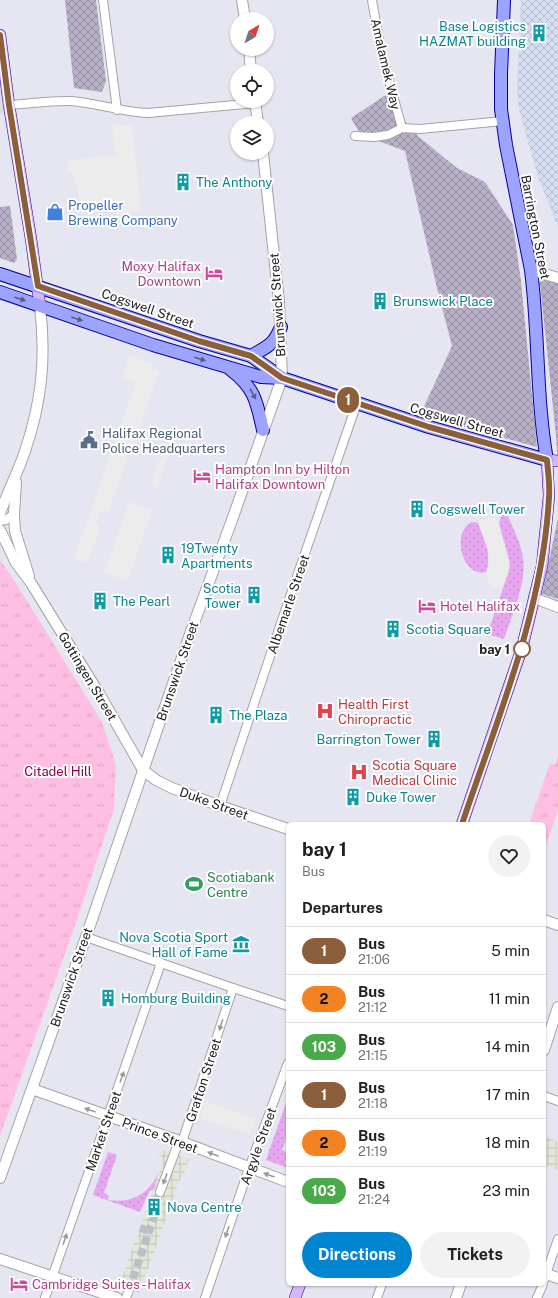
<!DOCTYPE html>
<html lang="en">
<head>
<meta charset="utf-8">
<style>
  body { margin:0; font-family:"Public Sans",sans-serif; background:#f2f2f2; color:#202124; height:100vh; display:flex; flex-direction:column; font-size:15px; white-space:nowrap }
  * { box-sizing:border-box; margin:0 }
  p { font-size:13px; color:#757577 }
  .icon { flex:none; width:22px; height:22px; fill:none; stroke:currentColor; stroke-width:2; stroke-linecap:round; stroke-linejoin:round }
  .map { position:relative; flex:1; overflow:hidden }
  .sheet { position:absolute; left:286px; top:822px; width:260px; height:464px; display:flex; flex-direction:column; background:#fff; border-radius:6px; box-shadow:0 1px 3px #0004 }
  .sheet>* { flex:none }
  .badge { padding:0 8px; border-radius:13px; font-size:14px; line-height:26px }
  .needle { width:26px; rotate:39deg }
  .buttons { position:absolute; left:230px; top:12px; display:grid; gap:8px }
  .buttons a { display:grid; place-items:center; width:44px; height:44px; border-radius:50%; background:#fff; box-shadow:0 1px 3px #0004; font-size:20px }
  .map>.badge { position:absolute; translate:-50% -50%; box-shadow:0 0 0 2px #fff }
  h2 { padding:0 16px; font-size:15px; line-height:36px }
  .round { display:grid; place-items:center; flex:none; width:42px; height:42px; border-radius:21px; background:#f2f2f2 }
  .headline { display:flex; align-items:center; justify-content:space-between; height:68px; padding:0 16px }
  h1 { font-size:19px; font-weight:700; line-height:30px }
  .action { display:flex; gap:8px; margin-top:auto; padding:8px 16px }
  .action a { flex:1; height:46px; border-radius:24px; background:#0085d0; color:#fff; font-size:16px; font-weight:700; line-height:46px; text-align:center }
  .action a+a { background:#f2f2f2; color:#202124 }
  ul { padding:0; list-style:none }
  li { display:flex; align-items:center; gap:12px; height:48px; padding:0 16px; border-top:1px solid #e0e0e0 }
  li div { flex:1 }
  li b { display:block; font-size:15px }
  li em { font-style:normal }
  li .badge { min-width:44px; font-weight:700; text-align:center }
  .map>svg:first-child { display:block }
  .residential { fill:#dddede }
  .military { fill:url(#military-cross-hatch) }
  .construction { fill:url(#construction-cross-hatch) }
  .grass { fill:url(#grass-dots) }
  .park { fill:url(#park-tufts) }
  .parking { fill:#ececec }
  .plaza { fill:url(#plaza-grid) }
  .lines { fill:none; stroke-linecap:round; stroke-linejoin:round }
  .minor-tunnel { stroke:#bebec8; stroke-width:8; stroke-dasharray:8 4; stroke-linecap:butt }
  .minor-casing { stroke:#a4a4a4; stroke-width:10 }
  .tertiary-casing { stroke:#a4a4a4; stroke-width:12 }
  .secondary-casing { stroke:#3c007e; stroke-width:12 }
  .primary-casing { stroke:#05009c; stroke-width:14 }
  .minor { stroke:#fff; stroke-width:8 }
  .tertiary { stroke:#fff; stroke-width:10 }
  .secondary { stroke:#d4b6ff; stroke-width:11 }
  .primary { stroke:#9da4ff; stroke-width:12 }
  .oneway { fill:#585b84 }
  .oneway2 { fill:#9b9b9b }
  .line-casing { stroke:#fff; stroke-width:9 }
  .line { stroke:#8b5e3c; stroke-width:6 }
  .stop-dot { fill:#fff; stroke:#8b5e3c; stroke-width:2 }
  .labels { text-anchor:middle; stroke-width:4; stroke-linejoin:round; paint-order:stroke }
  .culture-label { font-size:13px; fill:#0d838f; stroke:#fff; text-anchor:start }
  .street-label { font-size:13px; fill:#202020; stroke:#fff }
  .shop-label { font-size:13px; fill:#366cbe; stroke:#fff; text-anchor:start }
  .hotel-label { font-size:13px; fill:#b23c85; stroke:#fff; text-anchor:start }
  .service-label { font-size:13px; fill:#4e5e75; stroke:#fff; text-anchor:start }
  .stop-label { font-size:13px; font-weight:bold; fill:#202020; stroke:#fff; text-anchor:end }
  .health-label { font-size:13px; fill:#be3a42; stroke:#fff; text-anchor:start }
  .park-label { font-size:13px; fill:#8c004e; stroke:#fff }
  .leisure-label { font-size:13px; fill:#27864d; stroke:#fff; text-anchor:start }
</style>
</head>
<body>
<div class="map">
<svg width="558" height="1298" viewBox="0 0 558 1298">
  <defs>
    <pattern id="military-cross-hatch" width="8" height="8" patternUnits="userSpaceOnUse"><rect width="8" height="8" fill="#d4def0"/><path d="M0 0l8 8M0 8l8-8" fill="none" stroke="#b6bece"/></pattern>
    <pattern id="construction-cross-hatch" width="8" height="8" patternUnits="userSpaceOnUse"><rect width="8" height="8" fill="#b8b0c7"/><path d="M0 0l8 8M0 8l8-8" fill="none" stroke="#958fa1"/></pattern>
    <pattern id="grass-dots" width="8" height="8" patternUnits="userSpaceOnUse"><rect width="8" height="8" fill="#e7a7f0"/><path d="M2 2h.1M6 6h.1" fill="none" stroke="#c68fce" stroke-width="1.8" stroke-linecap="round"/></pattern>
    <pattern id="park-tufts" width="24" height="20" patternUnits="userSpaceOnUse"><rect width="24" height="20" fill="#ffbfe3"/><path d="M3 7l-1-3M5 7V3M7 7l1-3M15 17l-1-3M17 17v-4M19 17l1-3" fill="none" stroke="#daa4c2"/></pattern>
    <pattern id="plaza-grid" width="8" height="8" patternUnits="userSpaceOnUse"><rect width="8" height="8" fill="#e3e8da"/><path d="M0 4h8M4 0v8" fill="none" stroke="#c2c7bb"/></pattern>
  </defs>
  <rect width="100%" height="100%" fill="#e6e6f2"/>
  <path class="residential" d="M0 46 11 110 0 114Z"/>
  <path class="military" d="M521 0H558V227L538 177 519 110 517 89Z"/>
  <g class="construction">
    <path d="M65 0H96L106 81 102 92 74 88Z"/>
    <path d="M392 91 406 123 419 137 457 168 485 182 513 225 521 281 537 447 420 415 452 346 437 288 405 151 360 134 351 118Z"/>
    <path d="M10 206 17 259 14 263 0 258V207Z"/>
    <path d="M558 273V470L556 436 539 274Z"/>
    <path d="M558 518V599L542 594Z"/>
  </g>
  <g class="grass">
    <path d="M507 514C513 528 521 543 523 558 527 582 512 616 504 639L490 635 488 632 508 574 510 566 509 559 499 523 502 515Z"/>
    <path d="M471 522 478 523C485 539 492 555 486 572 464 579 450 535 471 522Z"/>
    <path d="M288 1097V1135L282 1150 288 1153 285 1163 288 1164V1168L266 1160Z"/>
    <path d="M108 1152 117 1155 104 1193 109 1196 108 1200C133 1204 149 1193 159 1172L153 1191 150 1190 140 1212 93 1195Z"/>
  </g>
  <g class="park">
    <path d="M0 560 16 583 102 722 116 765 114 809 78 917 0 1136Z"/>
    <path d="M558 756V811L544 851V824H529L550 763 555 765Z"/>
  </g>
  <g class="parking">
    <path d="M112 124 132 126 141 210 116 215 113 204 81 209 74 174H69L67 161 115 155Z"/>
    <path d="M129 355 152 364V368L159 371 132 448 126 445 122 454 128 457 108 512 101 510 96 522 100 529 89 558 84 563 74 558 136 382 123 377Z"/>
    <path d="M170 429 177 431 158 486 151 484Z"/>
    <path d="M129 502 152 510 128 581 104 573Z"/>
    <path d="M491 517 499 520 498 524 508 560 507 575 500 589 493 587 488 582 486 572 489 565 488 550 478 523Z"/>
    <path d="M206 1101 207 1102 253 1118 254 1117 256 1118 250 1134 200 1118Z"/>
  </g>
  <g class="plaza">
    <path d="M544 1136 558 1142V1170L544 1165Z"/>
    <path d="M160 1149 189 1159 184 1174H182L139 1293 119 1286 163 1163 161 1162 162 1157 158 1155Z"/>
  </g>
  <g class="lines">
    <g class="minor-tunnel">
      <path d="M140 1228 149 1231"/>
      <path d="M129 1290 154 1217 155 1206 160 1192"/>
    </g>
    <g class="minor-casing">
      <g id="minor">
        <path d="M103 0 117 110"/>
        <path d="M372 0 381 52 402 128"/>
        <path d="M9 105C30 104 50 100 71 101 97 103 122 112 148 113L256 103"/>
        <path d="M355 136 374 137 388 135 402 128 420 129 503 121"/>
        <path d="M0 521 6 520 14 514"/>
        <path d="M220 806 284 614 357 403"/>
        <path d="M86 937 233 988 288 1006"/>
        <path d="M544 1096 558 1101"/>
        <path d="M160 1192 176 1149 182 1142 233 988"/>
        <path d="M544 1280 558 1239"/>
        <path d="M45 1298 161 963"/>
        <path d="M126 1298 129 1290"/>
        <path d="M205 1298 249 1168 288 1063"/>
        <path d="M377 1298 382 1284"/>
        <path d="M537 1298 543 1284"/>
      </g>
    </g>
    <g class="tertiary-casing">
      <g id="tertiary">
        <path d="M242 0 245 19"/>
        <path d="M249 49 251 71"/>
        <path d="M255 101 258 123"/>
        <path d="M531 270 558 278"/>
        <path d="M16 482 14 514 15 531 29 576"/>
        <path d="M0 514C7 492 18 473 25 451 42 401 46 358 40 306"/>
        <path d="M0 530 16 563 31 583 100 695 143 770 156 780 172 788 220 806 288 829"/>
        <path d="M534 598 558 607"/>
        <path d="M544 920 558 925"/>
        <path d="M544 1050 558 1007"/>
        <path d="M32 1089 182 1142 288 1182"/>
        <path d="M0 1178 86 937 190 634 232 520 282 378 279 302 263 153"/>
        <path d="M0 1259 117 1298"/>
        <path d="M544 1273 558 1278"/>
        <path d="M456 1298 461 1284"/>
      </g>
    </g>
    <g class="secondary-casing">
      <g id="secondary">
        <path d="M0 35 9 105 31 239 40 306"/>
        <path d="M462 824 522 648 542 566 549 496 547 460 558 461"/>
        <path d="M295 1298 300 1284"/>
      </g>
    </g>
    <g class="primary-casing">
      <g id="primary">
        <path d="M0 274 199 341 251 356 282 378 429 427 547 460C536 398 539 333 531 270L506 145 501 109V74L504 0"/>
        <path d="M0 292 153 345 261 377 282 378"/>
        <path d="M251 356C268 346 273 346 281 327"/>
        <path d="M231 370C255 388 257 403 263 430"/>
      </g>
    </g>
    <use href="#minor" class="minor"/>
    <use href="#tertiary" class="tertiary"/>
    <use href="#secondary" class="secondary"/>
    <use href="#primary" class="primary"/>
  </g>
  <defs><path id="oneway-solid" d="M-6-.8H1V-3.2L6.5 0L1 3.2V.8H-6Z"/></defs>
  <g class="oneway">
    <use href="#oneway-solid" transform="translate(20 299) rotate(19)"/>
    <use href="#oneway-solid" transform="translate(77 319) rotate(19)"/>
    <use href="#oneway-solid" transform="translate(200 359) rotate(17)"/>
    <use href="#oneway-solid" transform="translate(253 394) rotate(61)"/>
  </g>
  <g class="oneway2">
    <use href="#oneway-solid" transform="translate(221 1025) rotate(108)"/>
    <use href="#oneway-solid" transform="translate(122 1077) rotate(-70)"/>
    <use href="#oneway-solid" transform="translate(90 1110) rotate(-161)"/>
    <use href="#oneway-solid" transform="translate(213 1154) rotate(-159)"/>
    <use href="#oneway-solid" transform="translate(269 1175) rotate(-160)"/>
    <use href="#oneway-solid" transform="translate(165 1179) rotate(110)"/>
    <use href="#oneway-solid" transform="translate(227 1232) rotate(109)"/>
    <use href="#oneway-solid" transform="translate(65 1239) rotate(-71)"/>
  </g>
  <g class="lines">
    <g class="line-casing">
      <path id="line" d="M0 35 9 105 38 286 199 341 251 356 282 378 429 427 547 460C548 472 550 485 549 497 543 610 498 717 462 824"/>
    </g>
    <use href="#line" class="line"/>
  </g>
  <defs>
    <g id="building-bare" transform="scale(1.38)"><path d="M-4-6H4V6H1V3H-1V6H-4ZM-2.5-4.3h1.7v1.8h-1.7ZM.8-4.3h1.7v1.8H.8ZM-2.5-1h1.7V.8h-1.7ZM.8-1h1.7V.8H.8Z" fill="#0f9aa8" stroke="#fff" stroke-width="2.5" paint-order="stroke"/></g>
    <g id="shop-bare" transform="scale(1.38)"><path d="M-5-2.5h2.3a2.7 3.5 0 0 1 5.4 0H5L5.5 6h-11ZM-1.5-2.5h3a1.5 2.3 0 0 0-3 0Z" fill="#3f7fe0" stroke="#fff" stroke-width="2.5" paint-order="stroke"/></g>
    <g id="hotel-bare" transform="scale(1.38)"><path d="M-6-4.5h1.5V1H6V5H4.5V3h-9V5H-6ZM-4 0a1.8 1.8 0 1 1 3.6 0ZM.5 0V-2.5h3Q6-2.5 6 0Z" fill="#d1479c" stroke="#fff" stroke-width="2.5" paint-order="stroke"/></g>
    <g id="civic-bare" transform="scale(1.38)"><path d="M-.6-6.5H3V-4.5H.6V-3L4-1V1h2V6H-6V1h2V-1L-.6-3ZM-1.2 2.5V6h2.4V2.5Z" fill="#5c6f8a" stroke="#fff" stroke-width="2.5" paint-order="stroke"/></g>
    <g id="hospital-bare" transform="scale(1.38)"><path d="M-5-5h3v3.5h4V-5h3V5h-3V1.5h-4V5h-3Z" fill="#e0444e" stroke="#fff" stroke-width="2.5" paint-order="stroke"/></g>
    <g id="stadium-bare" transform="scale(1.38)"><path d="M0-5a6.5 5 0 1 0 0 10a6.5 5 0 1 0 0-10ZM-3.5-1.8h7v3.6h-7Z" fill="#2e9e5b" stroke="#fff" stroke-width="2.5" paint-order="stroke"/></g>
    <g id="museum-bare" transform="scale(1.38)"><path d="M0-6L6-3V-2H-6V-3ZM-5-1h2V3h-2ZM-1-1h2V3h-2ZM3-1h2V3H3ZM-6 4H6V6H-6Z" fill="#0f9aa8" stroke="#fff" stroke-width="2.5" paint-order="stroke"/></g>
  </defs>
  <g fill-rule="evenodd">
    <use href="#building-bare" x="539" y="33"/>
    <use href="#building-bare" x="183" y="182"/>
    <use href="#shop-bare" x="55" y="212"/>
    <use href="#hotel-bare" x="214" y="273"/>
    <use href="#building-bare" x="380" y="301"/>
    <use href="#civic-bare" x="89" y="440"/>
    <use href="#hotel-bare" x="202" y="476"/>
    <use href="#building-bare" x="417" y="509"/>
    <use href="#building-bare" x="168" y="555"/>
    <use href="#building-bare" x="254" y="595"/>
    <use href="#building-bare" x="100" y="601"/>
    <use href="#hotel-bare" x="427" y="606"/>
    <use href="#building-bare" x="393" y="629"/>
    <use href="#hospital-bare" x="325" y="711"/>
    <use href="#building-bare" x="216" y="715"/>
    <use href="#building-bare" x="434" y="739"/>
    <use href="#hospital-bare" x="359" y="772"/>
    <use href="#building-bare" x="353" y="797"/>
    <use href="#stadium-bare" x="194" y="884"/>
    <use href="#museum-bare" x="241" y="944"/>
    <use href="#building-bare" x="108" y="998"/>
    <use href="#building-bare" x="154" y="1207"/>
    <use href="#hotel-bare" x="19" y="1284"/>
  </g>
  <circle class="stop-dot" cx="522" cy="649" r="8"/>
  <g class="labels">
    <g class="culture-label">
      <text x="526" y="31" text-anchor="end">Base Logistics<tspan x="526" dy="15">HAZMAT building</tspan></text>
      <text x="196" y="187">The Anthony</text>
      <text x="393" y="306">Brunswick Place</text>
      <text x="430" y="514">Cogswell Tower</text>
      <text x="181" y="553">19Twenty<tspan x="181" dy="15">Apartments</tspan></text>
      <text x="241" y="593" text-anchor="end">Scotia<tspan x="241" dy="15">Tower</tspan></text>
      <text x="113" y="606">The Pearl</text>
      <text x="406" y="634">Scotia Square</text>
      <text x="229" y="720">The Plaza</text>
      <text x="421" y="744" text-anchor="end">Barrington Tower</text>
      <text x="366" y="802">Duke Tower</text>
      <text x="228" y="942" text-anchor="end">Nova Scotia Sport<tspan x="228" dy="15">Hall of Fame</tspan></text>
      <text x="121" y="1003">Homburg Building</text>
      <text x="167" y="1212">Nova Centre</text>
    </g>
    <g class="street-label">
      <text transform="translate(386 64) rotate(77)" y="5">Amalamek Way</text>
      <text transform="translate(536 227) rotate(79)" y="5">Barrington Street</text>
      <text transform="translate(277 305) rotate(-94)" y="5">Brunswick Street</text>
      <text transform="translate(148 308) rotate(19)" y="5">Cogswell Street</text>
      <text transform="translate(457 420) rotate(16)" y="5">Cogswell Street</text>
      <text transform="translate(288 604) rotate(-71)" y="5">Albemarle Street</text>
      <text transform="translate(177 671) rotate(-71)" y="5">Brunswick Street</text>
      <text transform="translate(88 676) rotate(59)" y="5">Gottingen Street</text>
      <text transform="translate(214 803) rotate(20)" y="5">Duke Street</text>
      <text transform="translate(71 977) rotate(-71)" y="5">Brunswick Street</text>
      <text transform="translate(203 1080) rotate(-72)" y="5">Grafton Street</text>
      <text transform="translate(103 1131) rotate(-71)" y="5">Market Street</text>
      <text transform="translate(160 1135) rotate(20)" y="5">Prince Street</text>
      <text transform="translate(258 1146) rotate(-70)" y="5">Argyle Street</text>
    </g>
    <g class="shop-label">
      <text x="68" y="210">Propeller<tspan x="68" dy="15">Brewing Company</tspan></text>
    </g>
    <g class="hotel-label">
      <text x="201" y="271" text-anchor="end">Moxy Halifax<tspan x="201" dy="15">Downtown</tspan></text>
      <text x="215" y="474">Hampton Inn by Hilton<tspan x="215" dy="15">Halifax Downtown</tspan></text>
      <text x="440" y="611">Hotel Halifax</text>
      <text x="32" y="1289">Cambridge Suites - Halifax</text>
    </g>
    <g class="service-label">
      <text x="102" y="438">Halifax Regional<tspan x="102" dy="15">Police Headquarters</tspan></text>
    </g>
    <g class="stop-label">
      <text x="510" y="654">bay 1</text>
    </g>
    <g class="health-label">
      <text x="338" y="709">Health First<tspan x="338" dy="15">Chiropractic</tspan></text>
      <text x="372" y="770">Scotia Square<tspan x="372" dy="15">Medical Clinic</tspan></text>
    </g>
    <g class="park-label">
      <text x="58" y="776">Citadel Hill</text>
    </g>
    <g class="leisure-label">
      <text x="207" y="882">Scotiabank<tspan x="207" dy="15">Centre</tspan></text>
    </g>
  </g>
</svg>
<div class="buttons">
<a><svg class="needle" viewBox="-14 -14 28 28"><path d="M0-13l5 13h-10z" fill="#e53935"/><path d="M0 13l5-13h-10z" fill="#757577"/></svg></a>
<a><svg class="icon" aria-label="locate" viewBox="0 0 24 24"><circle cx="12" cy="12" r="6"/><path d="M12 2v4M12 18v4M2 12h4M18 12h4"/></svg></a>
<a><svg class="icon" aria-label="layers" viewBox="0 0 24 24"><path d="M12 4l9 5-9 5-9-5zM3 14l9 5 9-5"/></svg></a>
</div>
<b class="badge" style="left:348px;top:400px;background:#8b5e3c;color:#fff">1</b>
<section class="sheet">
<div class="headline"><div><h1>bay 1</h1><p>Bus</p></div><a class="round"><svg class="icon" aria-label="heart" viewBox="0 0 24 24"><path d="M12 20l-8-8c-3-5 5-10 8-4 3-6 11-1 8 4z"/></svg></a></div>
<h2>Departures</h2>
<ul>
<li><span class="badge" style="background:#8b5e3c;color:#fff">1</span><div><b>Bus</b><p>21:06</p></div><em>5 min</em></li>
<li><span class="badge" style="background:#f58220;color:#111">2</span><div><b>Bus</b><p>21:12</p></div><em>11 min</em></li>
<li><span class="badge" style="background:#4aaa4b;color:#fff">103</span><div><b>Bus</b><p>21:15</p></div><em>14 min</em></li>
<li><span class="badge" style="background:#8b5e3c;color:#fff">1</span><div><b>Bus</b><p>21:18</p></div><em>17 min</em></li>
<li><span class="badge" style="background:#f58220;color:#111">2</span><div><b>Bus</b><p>21:19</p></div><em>18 min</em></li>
<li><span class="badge" style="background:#4aaa4b;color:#fff">103</span><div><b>Bus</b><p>21:24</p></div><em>23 min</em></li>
</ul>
<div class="action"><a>Directions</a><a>Tickets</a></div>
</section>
</div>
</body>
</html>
